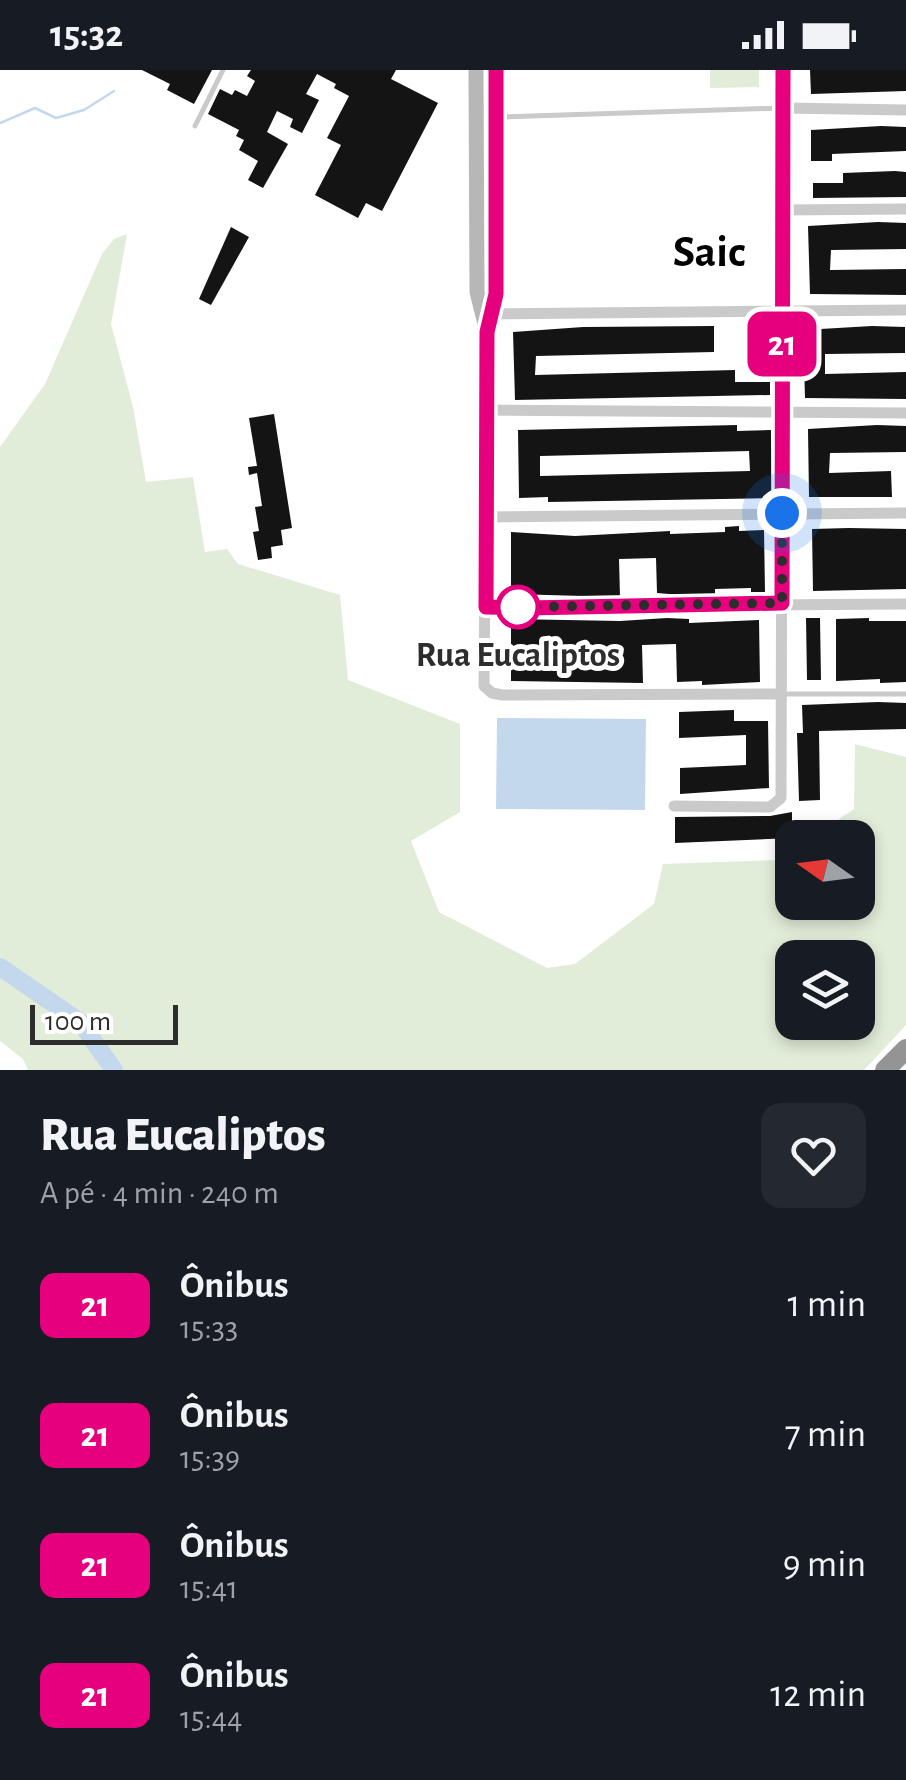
<!DOCTYPE html>
<html lang="pt">
<head>
<meta charset="utf-8">
<style>
  body { margin:0; font-family:"Alegreya Sans",sans-serif; background:#242831; color:#f1f3f6; height:100vh; display:flex; flex-direction:column; font-size:38px; white-space:nowrap }
  * { box-sizing:border-box; margin:0 }
  p { font-size:32px; color:#9ea1a6 }
  .icon { flex:none; width:55px; height:55px; fill:none; stroke:currentColor; stroke-width:2; stroke-linecap:round; stroke-linejoin:round }
  .map { position:relative; height:1000px; overflow:hidden }
  .sheet { display:flex; flex-direction:column; background:#171b24; flex:1 }
  .sheet>* { flex:none }
  .badge { padding:0 20px; border-radius:15px; font-size:35px; line-height:65px }
  .needle { width:65px; rotate:284deg }
  .tools { position:absolute; left:775px; top:750px; display:grid; gap:20px }
  .tools a { display:grid; place-items:center; width:100px; height:100px; border-radius:20px; background:#171b24; box-shadow:0 5px 15px #0003; font-size:50px }
  .scale { position:absolute; left:30px; bottom:25px; width:148px; box-sizing:border-box; padding-left:10px; border:5px solid #2d2d2d; border-top:0; font-size:28px; line-height:35px; white-space:nowrap; color:#2d2d2d; -webkit-text-stroke:8px #fff; paint-order:stroke }
  .you { position:absolute; width:50px; height:50px; margin:-25px; border:8px solid #fff; border-radius:50%; background:#1a73e8; box-shadow:0 0 0 15px #1a73e833 }
  .map>.badge { position:absolute; translate:-50% -50%; box-shadow:0 0 0 5px #fff }
  .round { display:grid; place-items:center; flex:none; width:105px; height:105px; border-radius:20px; background:#242831 }
  .head { display:flex; align-items:center; justify-content:space-between; height:170px; padding:0 40px }
  h1 { font-size:48px; font-weight:800; line-height:75px }
  ul { padding:0; list-style:none }
  li { display:flex; align-items:center; gap:30px; height:130px; padding:0 40px }
  li div { flex:1 }
  li b { display:block; font-size:38px }
  li em { font-style:normal }
  li .badge { min-width:110px; font-weight:700; text-align:center }
  .status { display:flex; justify-content:space-between; align-items:center; height:70px; padding:0 50px; background:#171b24; direction:ltr }
  .status svg { height:28px; fill:currentColor }
  .map>svg:first-child { display:block }
  .green { fill:#e1ecd9; fill-rule:evenodd }
  .water { fill:#c4d8ed }
  .lines { fill:none; stroke-linecap:round; stroke-linejoin:round }
  .stream { stroke:#c4d8ed; stroke-width:2.5 }
  .river { stroke:#c4d8ed; stroke-width:18 }
  .building { fill:#141414; fill-rule:evenodd }
  .lane { stroke:#cacaca; stroke-width:5 }
  .street { stroke:#cacaca; stroke-width:11 }
  .secondary { stroke:#b7b7b7; stroke-width:15 }
  .highway { stroke:#949494; stroke-width:20 }
  .line-casing { stroke:#fff; stroke-width:22 }
  .line { stroke:#e6007e; stroke-width:15 }
  .walk { stroke:#2d2d2d; stroke-width:10; stroke-dasharray:0 18 }
  .stop-dot { fill:#fff; stroke:#e6007e; stroke-width:5 }
  .labels { text-anchor:middle; stroke-width:10; stroke-linejoin:round; paint-order:stroke }
  .stop-label { font-size:35px; font-weight:bold; fill:#2d2d2d; stroke:#fff }
  .district-label { font-size:45px; font-weight:bold; fill:#000; stroke:#fff }
</style>
</head>
<body>
<div class="status"><b>15:32</b><svg viewBox="0 0 49 12"><path d="M0 12V9h3v3zM5 12V6h3v6zM10 12V3h3v9zM15 12V0h3v12zM26 1h20v11H26zM47 4h2v5h-2z"/></svg></div>
<div class="map">
<svg width="906" height="1000" viewBox="0 0 906 1000">
  <rect width="100%" height="100%" fill="#fff"/>
  <g class="green">
    <path d="M710 0H759V17L710 18Z"/>
    <path d="M127 164 111 254 133 337 146 412 193 407 205 482 227 479 238 494 340 525 348 610 460 654V742L411 771 439 842 547 898 575 894 654 834 663 794 779 790 792 781V832H858V768L812 767 854 739 855 674 906 687V955L864 1000H28L23 989 0 971V377L45 314 102 184 114 169ZM792 888H858V952H792Z"/>
  </g>
  <path class="water" d="M497 648 646 649 645 740 496 739Z"/>
  <g class="lines">
    <path class="stream" d="M0 53 35 38 56 48 84 40 114 21"/>
    <path class="river" d="M0 897 80 952 114 1000"/>
  </g>
  <g class="building">
    <path d="M142 0H212L194 34 167 20 170 14Z"/>
    <path d="M251 0H396L391 9 438 33 382 141 366 133 358 148 315 125 341 75 327 68 349 26 334 18 336 14 317 4 306 24 319 30 302 63 290 57 293 49 277 41 267 62 288 74 263 118 248 110 258 91 239 80 244 70 236 66 239 60 208 44 220 19 232 25 235 20 247 26 255 11 247 6Z"/>
    <path d="M810 0H906V21L811 24Z"/>
    <path d="M881 56 906 57V81L832 84V91H811V60Z"/>
    <path d="M895 101 906 102V127L813 128V113H843V103Z"/>
    <path d="M878 152 906 153V179L831 180 830 200 906 199V225L810 224 808 156Z"/>
    <path d="M231 157 249 167 211 235 199 229Z"/>
    <path d="M714 256V282L536 286 535 305 735 300V312H770V325L515 330 513 262 583 257Z"/>
    <path d="M872 256 905 257V283L825 284V304L906 302V329L805 328 803 260Z"/>
    <path d="M747 258H769L768 289 747 290Z"/>
    <path d="M274 344 292 458 281 460 283 475 271 477 272 488 258 490 253 462 259 461 255 437 262 436 257 403 249 405 248 397 257 396 249 348Z"/>
    <path d="M737 355V361L771 360 772 428 548 432V427L519 428 518 360ZM749 381 750 401 540 406V386Z"/>
    <path d="M877 355 906 356V382L830 383 829 403 891 401 892 427H809L808 359Z"/>
    <path d="M739 456V461L764 460 765 522H751V518L715 519V524L693 526 657 523 656 488 619 489 620 527 511 524V462L575 466 670 461V464L725 462V457Z"/>
    <path d="M849 458 906 459V519L813 521 812 459Z"/>
    <path d="M667 548 689 549V553L759 550 760 612 702 615V611L677 612 676 574 642 575 643 613 511 611V549L620 551Z"/>
    <path d="M806 548H820L821 610H807Z"/>
    <path d="M869 548V551H906V612L880 613V609L836 611V549Z"/>
    <path d="M878 632 906 633V659L819 661 820 730 799 731 797 663H803L802 635Z"/>
    <path d="M734 640V651H768L769 718 680 724V698L746 695V665L679 668V642Z"/>
    <path d="M792 742V768L675 773V747L770 746Z"/>
  </g>
  <g class="lines">
    <g class="lane">
      <path d="M499 47 783 38"/>
      <path d="M195 56 223 0"/>
      <path d="M784 624H906"/>
    </g>
    <g class="street">
      <path d="M783 38 906 40"/>
      <path d="M783 140 906 139"/>
      <path d="M485 244 906 240"/>
      <path d="M487 262 484 616 492 623 502 625 781 624"/>
      <path d="M487 340 906 343"/>
      <path d="M487 447 906 443"/>
      <path d="M486 537 906 534"/>
      <path d="M674 736 770 737 781 728 783 0"/>
    </g>
    <g class="secondary">
      <path d="M476 0 477 222 487 262"/>
      <path d="M487 262 496 224V0"/>
    </g>
    <path class="highway" d="M885 1000 906 979"/>
  </g>
  <g class="lines">
    <g class="line-casing">
      <path id="line" d="M496 0V224L487 262 486 537 527 538 782 533 783 0"/>
    </g>
    <use href="#line" class="line"/>
    <path class="walk" d="M518 537 782 533V443"/>
  </g>
  <circle class="stop-dot" cx="518" cy="537" r="20"/>
  <g class="labels">
    <g class="stop-label">
      <text x="518" y="596">Rua Eucaliptos</text>
    </g>
    <g class="district-label">
      <text x="709" y="196">Saic</text>
    </g>
  </g>
</svg>
<div class="tools">
<a><svg class="needle" viewBox="-14 -14 28 28"><path d="M0-13l5 13h-10z" fill="#e53935"/><path d="M0 13l5-13h-10z" fill="#9ea1a6"/></svg></a>
<a><svg class="icon" aria-label="layers" viewBox="0 0 24 24"><path d="M12 4l9 5-9 5-9-5zM3 14l9 5 9-5"/></svg></a>
</div>
<div class="scale">100 m</div>
<div class="you" style="left:782px;top:443px"></div>
<b class="badge" style="left:782px;top:274px;background:#e6007e;color:#fff">21</b>
</div>
<section class="sheet">
<div class="head"><div><h1>Rua Eucaliptos</h1><p>A pé · 4 min · 240 m</p></div><a class="round"><svg class="icon" aria-label="heart" viewBox="0 0 24 24"><path d="M12 20l-8-8c-3-5 5-10 8-4 3-6 11-1 8 4z"/></svg></a></div>
<ul>
<li><span class="badge" style="background:#e6007e;color:#fff">21</span><div><b>Ônibus</b><p>15:33</p></div><em>1 min</em></li>
<li><span class="badge" style="background:#e6007e;color:#fff">21</span><div><b>Ônibus</b><p>15:39</p></div><em>7 min</em></li>
<li><span class="badge" style="background:#e6007e;color:#fff">21</span><div><b>Ônibus</b><p>15:41</p></div><em>9 min</em></li>
<li><span class="badge" style="background:#e6007e;color:#fff">21</span><div><b>Ônibus</b><p>15:44</p></div><em>12 min</em></li>
</ul>
</section>
</body>
</html>
